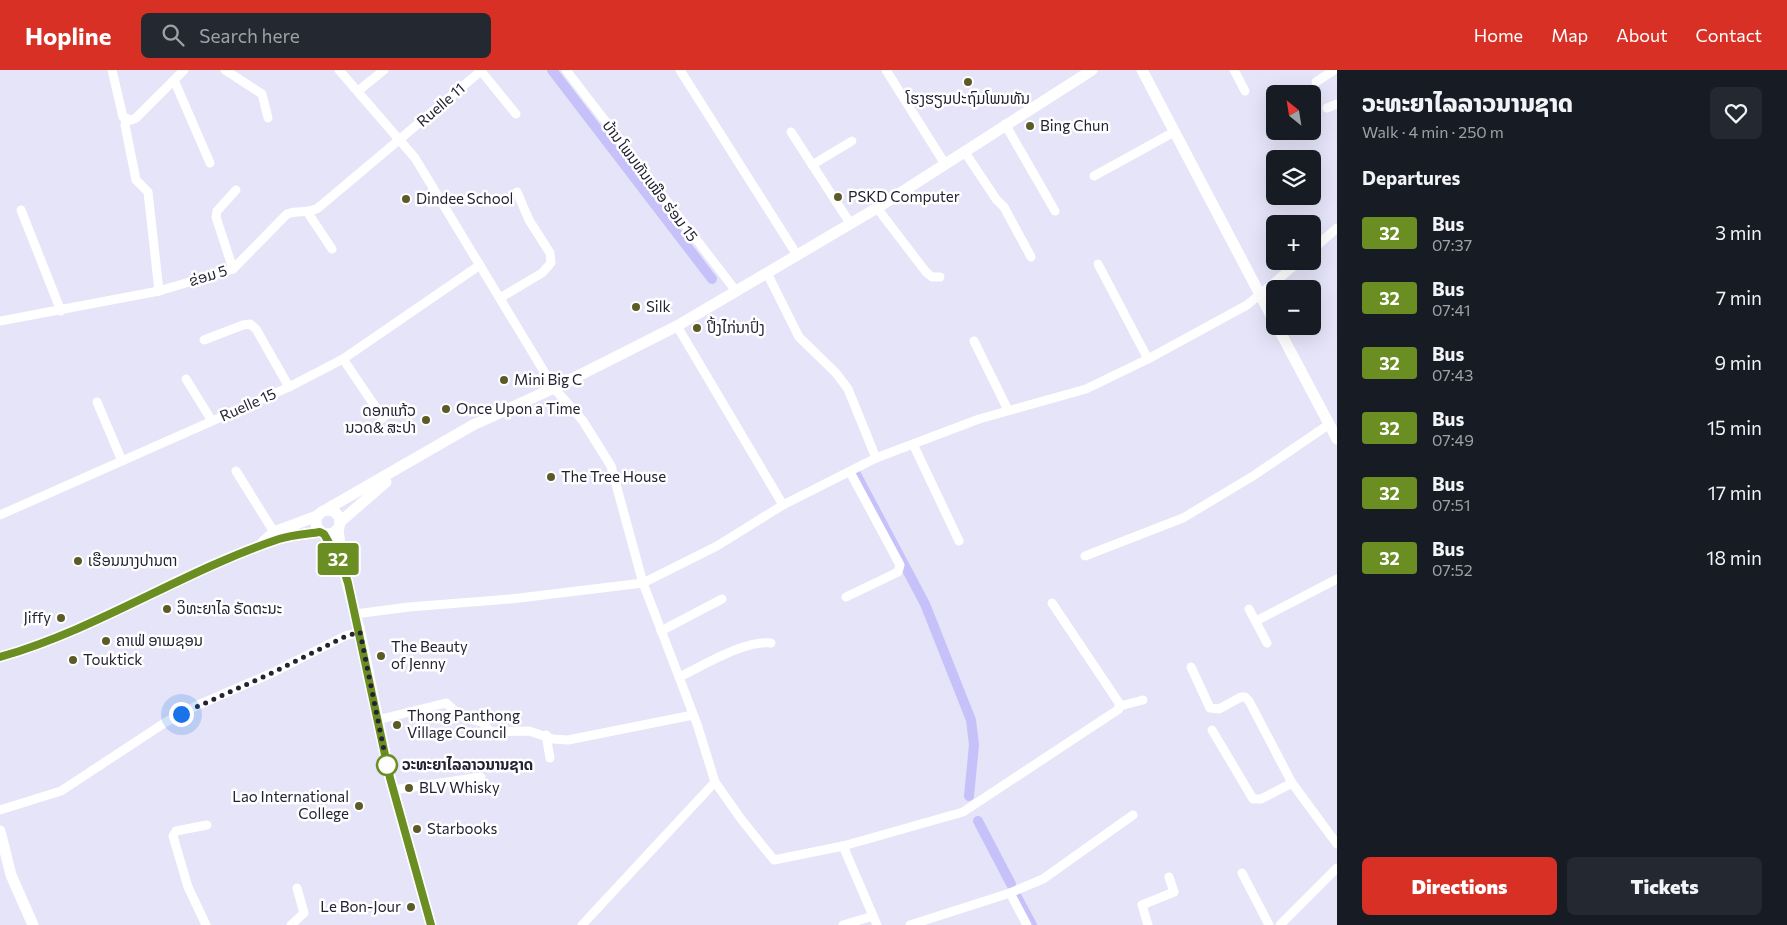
<!DOCTYPE html>
<html lang="en">
<head>
<meta charset="utf-8">
<style>
  body { margin:0; font-family:Commissioner,"Noto Sans Lao",sans-serif; background:#242831; color:#f1f3f6; height:100vh; display:flex; flex-direction:column; font-size:19px; white-space:nowrap }
  * { box-sizing:border-box; margin:0 }
  p { font-size:16px; color:#9ea1a6 }
  .icon { flex:none; width:28px; height:28px; fill:none; stroke:currentColor; stroke-width:2; stroke-linecap:round; stroke-linejoin:round }
  .map { position:relative; flex:1; overflow:hidden }
  .drawer { display:flex; flex-direction:column; background:#171b24; width:450px }
  .drawer>* { flex:none }
  .badge { padding:0 10px; border-radius:4px; font-size:18px; line-height:32px }
  .needle { width:32px; rotate:330deg }
  .buttons { position:absolute; left:1266px; top:15px; display:grid; gap:10px }
  .buttons a { display:grid; place-items:center; width:55px; height:55px; border-radius:8px; background:#171b24; box-shadow:0 5px 20px #0002; font-size:25px }
  .you { position:absolute; width:25px; height:25px; margin:-12px; border:4px solid #fff; border-radius:50%; background:#1a73e8; box-shadow:0 0 0 8px #1a73e833 }
  .map>.badge { position:absolute; translate:-50% -50%; box-shadow:0 0 0 2px #fff }
  h2 { padding:0 25px; font-size:19px; line-height:45px }
  .round { display:grid; place-items:center; flex:none; width:52px; height:52px; border-radius:8px; background:#242831 }
  .summary { display:flex; align-items:center; justify-content:space-between; height:85px; padding:0 25px }
  h1 { font-size:24px; font-weight:800; line-height:38px }
  .primary-button { display:flex; gap:10px; margin-top:auto; padding:10px 25px }
  .primary-button a { flex:1; height:58px; border-radius:8px; background:#d93025; color:#fff; font-size:20px; font-weight:800; line-height:58px; text-align:center }
  .primary-button a+a { background:#242831; color:#f1f3f6 }
  ul { padding:0; list-style:none }
  li { display:flex; align-items:center; gap:15px; height:65px; padding:0 25px }
  li div { flex:1 }
  li b { display:block; font-size:19px }
  li em { font-style:normal }
  li .badge { min-width:55px; font-weight:700; text-align:center }
  header { display:flex; align-items:center; gap:30px; box-sizing:border-box; height:70px; padding:0 25px; background:#d93025; color:#fff }
  header strong { font-size:24px }
  nav { display:flex; gap:28px; margin-inline-start:auto; font-size:18px }
  .search { width:350px; height:45px; background:#242831; display:flex; align-items:center; gap:12px; box-sizing:border-box; padding:0 18px; border-radius:8px; color:#9ea1a6; font-size:19px }
  main { display:flex; flex:1; min-height:0 }
  .map>svg:first-child { display:block }
  .lines { fill:none; stroke-linecap:round; stroke-linejoin:round }
  .canal { stroke:#c6c1f8; stroke-width:10 }
  .street { stroke:#fff; stroke-width:9 }
  .secondary { stroke:#fff; stroke-width:11 }
  .line-casing { stroke:#fff; stroke-width:11 }
  .line { stroke:#6b8e23; stroke-width:8 }
  .walk { stroke:#242234; stroke-width:5; stroke-dasharray:0 9 }
  .poi-dot { fill:#5c5b28; stroke:#fff; stroke-width:2 }
  .stop-dot { fill:#fff; stroke:#6b8e23; stroke-width:2.5 }
  .labels { text-anchor:middle; stroke-width:5; stroke-linejoin:round; paint-order:stroke }
  .poi-label { font-size:15px; fill:#242234; stroke:#fff; text-anchor:start }
  .street-label { font-size:15px; fill:#242234; stroke:#fff }
  .stop-label { font-size:15px; font-weight:bold; fill:#242234; stroke:#fff; text-anchor:start }
</style>
</head>
<body>
<header>
<strong>Hopline</strong>
<div class="search"><svg class="icon" aria-label="search" viewBox="0 0 24 24"><circle cx="10" cy="10" r="6"/><path d="M15 15l6 6"/></svg>Search here</div>
<nav><a>Home</a><a>Map</a><a>About</a><a>Contact</a></nav>
</header>
<main>
<div class="map">
<svg width="1337" height="855" viewBox="0 0 1337 855">
  <rect width="100%" height="100%" fill="#e5e4f8"/>
  <g class="lines">
    <g class="canal">
      <path d="M552 0 712 209"/>
      <path d="M856 404 925 534 971 650 974 675 969 726"/>
      <path d="M978 751 1011 814"/>
      <path d="M1017 827 1032 855"/>
    </g>
    <g class="street">
      <path d="M112 0 123 47 131 50 136 48 184 0"/>
      <path d="M225 0 262 24 268 48"/>
      <path d="M339 0 415 88 554 318 583 351 611 396 643 513 697 654 715 712 741 749 774 790 843 776 963 742 1119 639V633L1052 533"/>
      <path d="M566 0 736 221"/>
      <path d="M680 0 797 185"/>
      <path d="M886 0 945 94"/>
      <path d="M1234 0 1245 21"/>
      <path d="M481 1 516 44"/>
      <path d="M174 10 210 93"/>
      <path d="M1316 12 1334 0"/>
      <path d="M358 21 384 0"/>
      <path d="M1327 38 1337 34"/>
      <path d="M126 50 125 55 136 110 148 122 159 221"/>
      <path d="M1005 54 1055 141"/>
      <path d="M791 62 850 153"/>
      <path d="M964 81 996 129 1004 137 1031 187"/>
      <path d="M812 95 852 71"/>
      <path d="M1094 106 1174 62"/>
      <path d="M877 138 926 202 932 207H940"/>
      <path d="M21 140 61 241"/>
      <path d="M308 143 332 179"/>
      <path d="M1312 180 1337 158"/>
      <path d="M1098 194 1148 289"/>
      <path d="M233 199 216 147 217 141 236 120"/>
      <path d="M767 203 799 267 836 303 848 319 876 388"/>
      <path d="M500 228 542 203 551 193 550 183 529 150 517 122"/>
      <path d="M0 251 159 221 233 199 287 144C298 140 307 144 318 138L482 0"/>
      <path d="M677 256 783 435"/>
      <path d="M204 270 243 255 250 254 256 259 289 317"/>
      <path d="M974 271 1008 340"/>
      <path d="M343 289 383 348"/>
      <path d="M186 309 212 351"/>
      <path d="M97 332 122 391"/>
      <path d="M913 374 959 471"/>
      <path d="M236 401 274 462"/>
      <path d="M0 445 289 317 343 289 480 195"/>
      <path d="M1085 486 1183 448 1253 406 1328 355"/>
      <path d="M846 527 898 502 900 495 850 402"/>
      <path d="M1249 539 1267 573"/>
      <path d="M355 544 409 537 511 529 643 513 717 476 783 435 876 388 979 349 1086 319 1148 289 1247 235 1300 191"/>
      <path d="M1256 551 1337 509"/>
      <path d="M661 561 722 529"/>
      <path d="M1191 597 1210 638 1219 639 1241 627H1245L1249 631 1292 713 1337 774"/>
      <path d="M679 607C703 596 744 570 771 573"/>
      <path d="M1120 636 1143 630"/>
      <path d="M377 650 446 633 461 646 484 653 488 660 493 662 529 661 553 669 568 670 693 645"/>
      <path d="M1212 660 1253 729H1261L1292 713"/>
      <path d="M546 665 550 688"/>
      <path d="M393 720 481 707"/>
      <path d="M0 740 61 721 166 652 196 636 272 603 345 566 360 562"/>
      <path d="M843 776 877 855"/>
      <path d="M1242 803 1269 855"/>
      <path d="M1010 823 1027 855"/>
      <path d="M206 855 188 817 173 766 176 761 207 755"/>
      <path d="M291 855 304 843 297 818"/>
      <path d="M582 855 715 712"/>
      <path d="M843 855 873 846"/>
      <path d="M910 855 1010 823 1043 809 1133 745"/>
      <path d="M1148 855 1142 835 1174 822 1169 807"/>
      <path d="M1280 855 1337 798"/>
    </g>
    <g class="secondary">
      <path d="M1142 0 1275 253"/>
      <path d="M1277 256 1337 369"/>
      <path d="M327 439 473 355 554 318 677 256 877 138 1092 0"/>
      <circle cx="328" cy="452" r="12"/>
      <path d="M340 452 386 412"/>
      <path d="M338 459 343 497 360 562 390 708 431 855"/>
      <path d="M324 464 340 491"/>
      <path d="M263 472 274 462 317 446"/>
      <path d="M0 587C98 559 183 500 279 469 292 465 307 464 320 462"/>
      <path d="M0 761 11 805 33 855"/>
    </g>
  </g>
  <g class="lines">
    <g class="line-casing">
      <path id="line" d="M0 587C98 559 183 501 279 469 292 465 307 464 320 462L324 464 343 497 348 513 390 708 431 855"/>
    </g>
    <use href="#line" class="line"/>
    <path class="walk" d="M181 644 272 603 346 566 360 562 387 695"/>
  </g>
  <g class="poi-dot">
    <circle cx="968" cy="12" r="5"/>
    <circle cx="1030" cy="56" r="5"/>
    <circle cx="838" cy="127" r="5"/>
    <circle cx="406" cy="129" r="5"/>
    <circle cx="636" cy="237" r="5"/>
    <circle cx="697" cy="258" r="5"/>
    <circle cx="504" cy="310" r="5"/>
    <circle cx="446" cy="339" r="5"/>
    <circle cx="426" cy="350" r="5"/>
    <circle cx="551" cy="407" r="5"/>
    <circle cx="78" cy="491" r="5"/>
    <circle cx="167" cy="539" r="5"/>
    <circle cx="61" cy="548" r="5"/>
    <circle cx="106" cy="571" r="5"/>
    <circle cx="381" cy="586" r="5"/>
    <circle cx="73" cy="590" r="5"/>
    <circle cx="397" cy="655" r="5"/>
    <circle cx="409" cy="718" r="5"/>
    <circle cx="359" cy="736" r="5"/>
    <circle cx="417" cy="759" r="5"/>
    <circle cx="411" cy="837" r="5"/>
  </g>
  <circle class="stop-dot" cx="387" cy="695" r="10"/>
  <g class="labels">
    <g class="poi-label">
      <text x="968" y="34" text-anchor="middle">ໂຮງຮຽນປະຖົມໂພນທັນ</text>
      <text x="1040" y="61">Bing Chun</text>
      <text x="848" y="132">PSKD Computer</text>
      <text x="416" y="134">Dindee School</text>
      <text x="646" y="242">Silk</text>
      <text x="707" y="263">ປີ້ງໄກ່ນາປົ່ງ</text>
      <text x="514" y="315">Mini Big C</text>
      <text x="456" y="344">Once Upon a Time</text>
      <text x="416" y="346" text-anchor="end">ດອກແກ້ວ<tspan x="416" dy="17">ນວດ&amp; ສະປາ</tspan></text>
      <text x="561" y="412">The Tree House</text>
      <text x="88" y="496">ເຮືອນນາງປານຕາ</text>
      <text x="177" y="544">ວິທະຍາໄລ ຣັດຕະນະ</text>
      <text x="51" y="553" text-anchor="end">Jiffy</text>
      <text x="116" y="576">ຄາເຟ່ ອາເມຊອນ</text>
      <text x="391" y="582">The Beauty<tspan x="391" dy="17">of Jenny</tspan></text>
      <text x="83" y="595">Touktick</text>
      <text x="407" y="651">Thong Panthong<tspan x="407" dy="17">Village Council</tspan></text>
      <text x="419" y="723">BLV Whisky</text>
      <text x="349" y="732" text-anchor="end">Lao International<tspan x="349" dy="17">College</tspan></text>
      <text x="427" y="764">Starbooks</text>
      <text x="401" y="842" text-anchor="end">Le Bon-Jour</text>
    </g>
    <g class="street-label">
      <text transform="translate(441 35) rotate(-41)" y="5">Ruelle 11</text>
      <text transform="translate(650 111) rotate(53)" y="5">ບ້ານ ໂພນທັນເໜືອ ຮ່ອມ 15</text>
      <text transform="translate(208 206) rotate(-17)" y="5">ຂ່ອມ 5</text>
      <text transform="translate(248 335) rotate(-24)" y="5">Ruelle 15</text>
    </g>
    <g class="stop-label">
      <text x="402" y="700">ວະທະຍາໄລລາວນານຊາດ</text>
    </g>
  </g>
</svg>
<div class="buttons">
<a><svg class="needle" viewBox="-14 -14 28 28"><path d="M0-13l5 13h-10z" fill="#e53935"/><path d="M0 13l5-13h-10z" fill="#9ea1a6"/></svg></a>
<a><svg class="icon" aria-label="layers" viewBox="0 0 24 24"><path d="M12 4l9 5-9 5-9-5zM3 14l9 5 9-5"/></svg></a>
<a>+</a>
<a>−</a>
</div>
<div class="you" style="left:181px;top:644px"></div>
<b class="badge" style="left:338px;top:489px;background:#6b8e23;color:#fff">32</b>
</div>
<section class="drawer">
<div class="summary"><div><h1>ວະທະຍາໄລລາວນານຊາດ</h1><p>Walk · 4 min · 250 m</p></div><a class="round"><svg class="icon" aria-label="heart" viewBox="0 0 24 24"><path d="M12 20l-8-8c-3-5 5-10 8-4 3-6 11-1 8 4z"/></svg></a></div>
<h2>Departures</h2>
<ul>
<li><span class="badge" style="background:#6b8e23;color:#fff">32</span><div><b>Bus</b><p>07:37</p></div><em>3 min</em></li>
<li><span class="badge" style="background:#6b8e23;color:#fff">32</span><div><b>Bus</b><p>07:41</p></div><em>7 min</em></li>
<li><span class="badge" style="background:#6b8e23;color:#fff">32</span><div><b>Bus</b><p>07:43</p></div><em>9 min</em></li>
<li><span class="badge" style="background:#6b8e23;color:#fff">32</span><div><b>Bus</b><p>07:49</p></div><em>15 min</em></li>
<li><span class="badge" style="background:#6b8e23;color:#fff">32</span><div><b>Bus</b><p>07:51</p></div><em>17 min</em></li>
<li><span class="badge" style="background:#6b8e23;color:#fff">32</span><div><b>Bus</b><p>07:52</p></div><em>18 min</em></li>
</ul>
<div class="primary-button"><a>Directions</a><a>Tickets</a></div>
</section>
</main>
</body>
</html>
